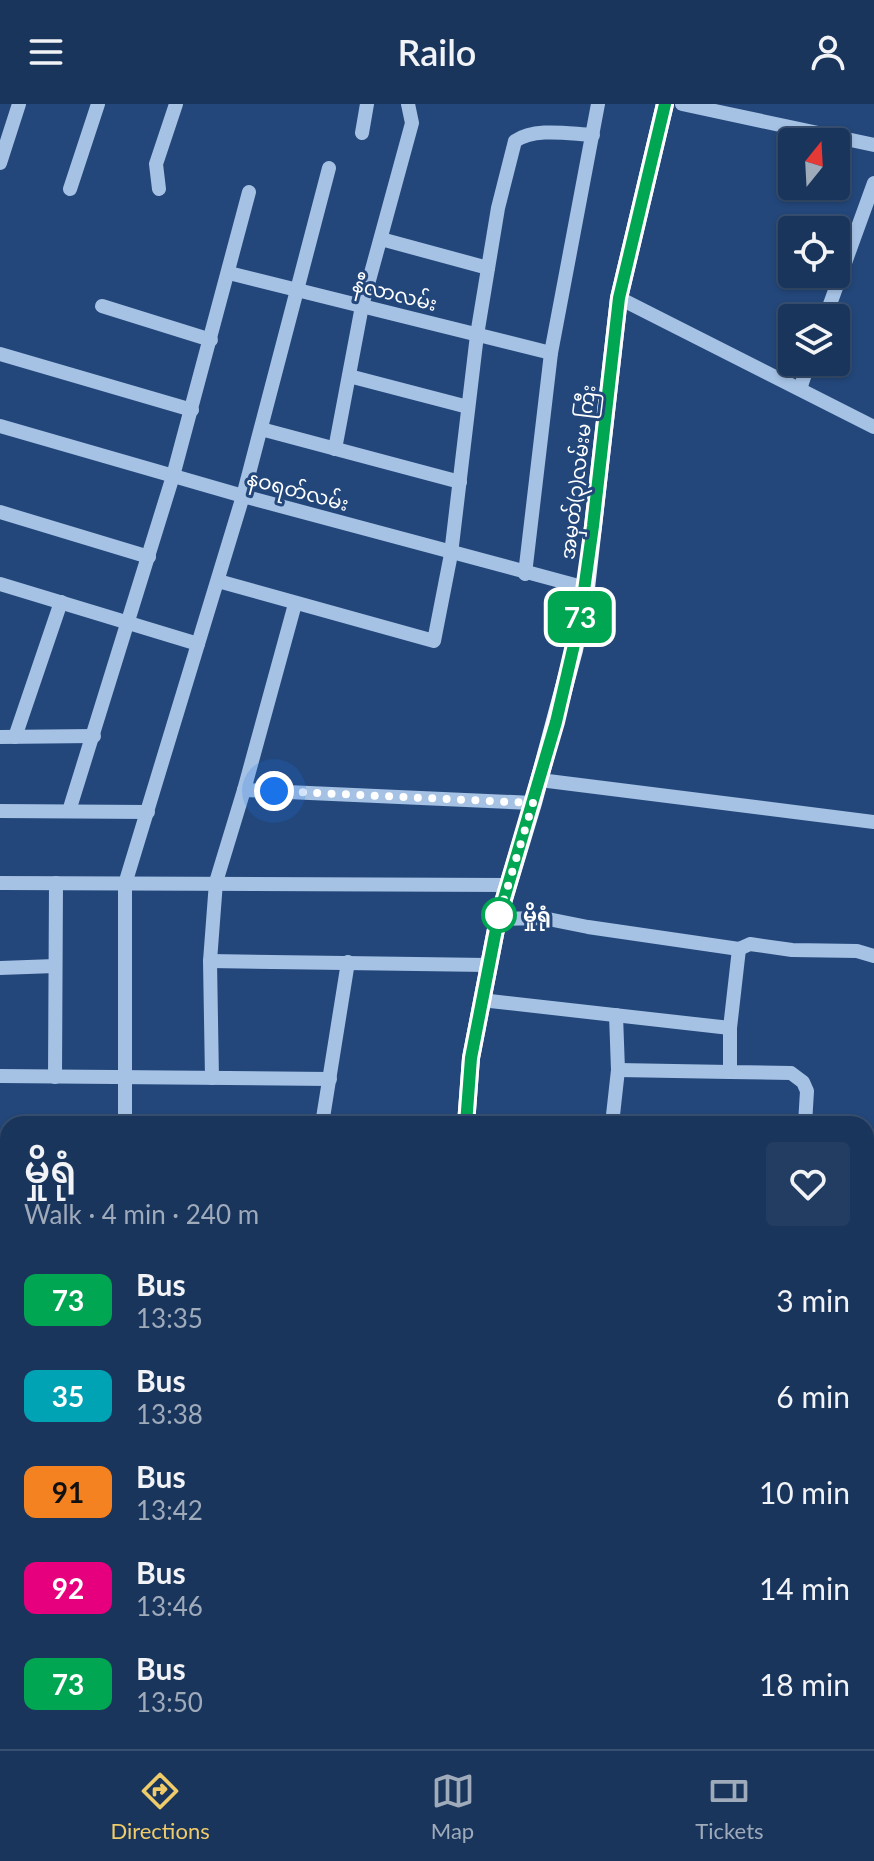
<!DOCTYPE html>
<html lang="en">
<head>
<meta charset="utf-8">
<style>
  body { margin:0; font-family:Lato,"Noto Sans Myanmar",sans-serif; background:#233d62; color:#f1f3f6; height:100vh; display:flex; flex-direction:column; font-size:30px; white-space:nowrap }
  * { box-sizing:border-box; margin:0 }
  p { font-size:26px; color:#9fabbb }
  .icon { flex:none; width:44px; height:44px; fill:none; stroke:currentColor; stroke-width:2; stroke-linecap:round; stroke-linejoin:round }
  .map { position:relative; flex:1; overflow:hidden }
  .sheet { position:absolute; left:0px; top:1012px; width:874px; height:634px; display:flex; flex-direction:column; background:#1a355c; border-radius:24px 24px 0 0; box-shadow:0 2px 6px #0004,0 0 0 2px #385072 }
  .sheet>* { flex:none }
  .badge { padding:0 16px; border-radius:12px; font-size:28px; line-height:52px }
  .needle { width:52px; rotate:18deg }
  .controls { position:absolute; left:778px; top:24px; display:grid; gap:16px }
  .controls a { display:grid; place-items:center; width:72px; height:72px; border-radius:8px; background:#1a355c; box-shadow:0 2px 6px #0004,0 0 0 2px #385072; font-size:40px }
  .you { position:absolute; width:40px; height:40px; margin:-20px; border:6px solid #fff; border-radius:50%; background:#1a73e8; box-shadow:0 0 0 12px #1a73e833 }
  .map>.badge { position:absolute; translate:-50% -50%; box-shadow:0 0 0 4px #fff }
  .round { display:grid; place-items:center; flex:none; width:84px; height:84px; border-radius:8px; background:#233d62 }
  .headline { display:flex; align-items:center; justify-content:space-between; height:136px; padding:0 24px }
  h1 { font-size:38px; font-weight:600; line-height:60px }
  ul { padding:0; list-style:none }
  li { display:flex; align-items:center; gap:24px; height:96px; padding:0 24px }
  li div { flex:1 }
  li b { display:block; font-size:30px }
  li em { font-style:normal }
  li .badge { min-width:88px; font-weight:700; text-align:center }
  header { display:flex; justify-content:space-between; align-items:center; height:104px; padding:0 24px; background:#1a355c; font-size:36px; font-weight:600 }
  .tab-bar { display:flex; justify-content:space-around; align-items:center; height:112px; border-top:2px solid #385072; background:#1a355c; font-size:22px; color:#9fabbb }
  .tab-bar a { display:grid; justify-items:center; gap:4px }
  .tab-bar .current { color:#efcb69 }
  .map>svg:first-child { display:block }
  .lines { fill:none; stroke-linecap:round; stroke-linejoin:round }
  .minor { stroke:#a5c1e4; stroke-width:14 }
  .major { stroke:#e5eefc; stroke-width:18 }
  .line-casing { stroke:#fff; stroke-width:18 }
  .line { stroke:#00a651; stroke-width:12 }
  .walk { stroke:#fff; stroke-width:8; stroke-dasharray:0 14.4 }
  .stop-dot { fill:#fff; stroke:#00a651; stroke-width:4 }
  .labels { text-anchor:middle; stroke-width:6; stroke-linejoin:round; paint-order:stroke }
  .street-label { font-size:20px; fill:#fff; stroke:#23477a }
  .stop-label { font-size:20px; font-weight:bold; fill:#fff; stroke:#23477a; text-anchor:start }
</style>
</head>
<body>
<header><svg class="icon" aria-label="menu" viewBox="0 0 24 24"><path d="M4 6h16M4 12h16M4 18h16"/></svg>Railo<svg class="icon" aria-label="person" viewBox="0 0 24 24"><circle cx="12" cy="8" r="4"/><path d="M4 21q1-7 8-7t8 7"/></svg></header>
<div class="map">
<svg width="874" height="1645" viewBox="0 0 874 1645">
  <rect width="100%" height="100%" fill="#23477a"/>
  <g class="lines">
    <g class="minor">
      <path d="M682 0 874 41"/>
      <path d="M362 29 367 0"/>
      <path d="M0 59 19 0"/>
      <path d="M70 85 98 0"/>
      <path d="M159 85 156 60 176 0"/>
      <path d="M381 135 488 164"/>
      <path d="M229 169 551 249"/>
      <path d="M619 194 874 323"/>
      <path d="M102 202 211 236"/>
      <path d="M825 214 874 79"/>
      <path d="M0 250 192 306"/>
      <path d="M349 272 468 303"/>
      <path d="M800 285 809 258"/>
      <path d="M0 322 243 392 586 484"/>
      <path d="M261 325 460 378"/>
      <path d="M335 345 362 202 412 19 408 0"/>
      <path d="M0 408 149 453"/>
      <path d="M525 470 551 249 598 0"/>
      <path d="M218 477 434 537 451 450 477 231 498 104 515 37C536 23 569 30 593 31"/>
      <path d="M0 480 198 540"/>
      <path d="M0 633 94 632"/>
      <path d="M15 633 61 498"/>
      <path d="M540 676 874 718"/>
      <path d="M244 686 533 699"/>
      <path d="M0 707 148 708"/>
      <path d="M69 707 173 372 249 88"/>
      <path d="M0 779 508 781"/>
      <path d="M498 815 543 814 588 823 739 845 750 840 792 846 857 847 874 852"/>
      <path d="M739 845 730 924V968L791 969 803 978 807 987 805 1020"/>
      <path d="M210 857 488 861"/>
      <path d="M0 864 55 862"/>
      <path d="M481 896 730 924"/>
      <path d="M618 966 730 968"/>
      <path d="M0 972 330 975"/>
      <path d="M55 973 56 779"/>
      <path d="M212 974 210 857 216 778 244 686 295 500"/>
      <path d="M125 1020V780L243 392 329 64"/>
      <path d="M322 1020 348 858"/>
      <path d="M612 1020 618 966 616 911"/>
      <path d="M0 1050 8 1051"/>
      <path d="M866 1213 874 1125"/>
      <path d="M0 1319H8"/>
      <path d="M2 1514H8"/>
      <path d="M866 1582 874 1583"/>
      <path d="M0 1592H8"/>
      <path d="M126 1638V1645"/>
      <path d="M373 1638V1645"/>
    </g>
    <g class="major">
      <path d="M466 1020 471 954 498 815 533 699 574 546 586 484 619 194 665 0"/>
      <path d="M516 1638 517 1645"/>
    </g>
  </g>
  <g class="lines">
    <g class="line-casing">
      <path id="line" d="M466 1020 471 954 498 815 556 618 580 515 593 422 619 194 665 0"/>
    </g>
    <use href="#line" class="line"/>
    <path class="walk" d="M274 687 533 699 498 815 499 811"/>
  </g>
  <circle class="stop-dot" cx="499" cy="811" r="16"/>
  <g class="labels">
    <g class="street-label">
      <text transform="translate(395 190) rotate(14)" y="7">နီလာလမ်း</text>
      <text transform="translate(578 368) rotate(-83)" y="7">အမှတ်(၃)လမ်းမ ကြီး</text>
      <text transform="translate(298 387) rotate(15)" y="7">နဝရတ်လမ်း</text>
    </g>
    <g class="stop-label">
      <text x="523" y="818">မှိုရုံ</text>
    </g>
  </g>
</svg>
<div class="controls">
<a><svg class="needle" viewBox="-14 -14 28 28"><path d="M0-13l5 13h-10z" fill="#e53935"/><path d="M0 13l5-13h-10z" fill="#9fabbb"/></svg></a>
<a><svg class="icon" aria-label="locate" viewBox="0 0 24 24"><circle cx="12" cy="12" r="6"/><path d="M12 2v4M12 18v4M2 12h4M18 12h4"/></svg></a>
<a><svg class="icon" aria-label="layers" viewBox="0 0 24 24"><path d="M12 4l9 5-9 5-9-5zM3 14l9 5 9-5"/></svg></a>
</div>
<div class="you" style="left:274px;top:687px"></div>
<b class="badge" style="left:580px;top:513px;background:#00a651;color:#fff">73</b>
<section class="sheet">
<div class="headline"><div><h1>မှိုရုံ</h1><p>Walk · 4 min · 240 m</p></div><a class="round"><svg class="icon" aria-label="heart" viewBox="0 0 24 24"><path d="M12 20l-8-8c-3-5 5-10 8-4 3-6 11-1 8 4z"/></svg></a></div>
<ul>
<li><span class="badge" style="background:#00a651;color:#fff">73</span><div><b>Bus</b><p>13:35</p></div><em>3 min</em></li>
<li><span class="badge" style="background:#00a3b4;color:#fff">35</span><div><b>Bus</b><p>13:38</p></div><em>6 min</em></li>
<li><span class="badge" style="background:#f58220;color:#111">91</span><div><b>Bus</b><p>13:42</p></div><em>10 min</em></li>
<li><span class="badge" style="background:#e6007e;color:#fff">92</span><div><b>Bus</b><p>13:46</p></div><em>14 min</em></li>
<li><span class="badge" style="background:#00a651;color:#fff">73</span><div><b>Bus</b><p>13:50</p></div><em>18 min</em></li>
</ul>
</section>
</div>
<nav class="tab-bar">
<a class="current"><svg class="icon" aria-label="directions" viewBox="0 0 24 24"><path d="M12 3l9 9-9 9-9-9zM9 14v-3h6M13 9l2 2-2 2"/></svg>Directions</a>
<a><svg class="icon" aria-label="map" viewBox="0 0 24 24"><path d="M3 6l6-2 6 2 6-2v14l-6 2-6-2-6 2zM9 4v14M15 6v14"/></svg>Map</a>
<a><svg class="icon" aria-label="tickets" viewBox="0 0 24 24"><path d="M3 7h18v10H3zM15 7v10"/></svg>Tickets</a>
</nav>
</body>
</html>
